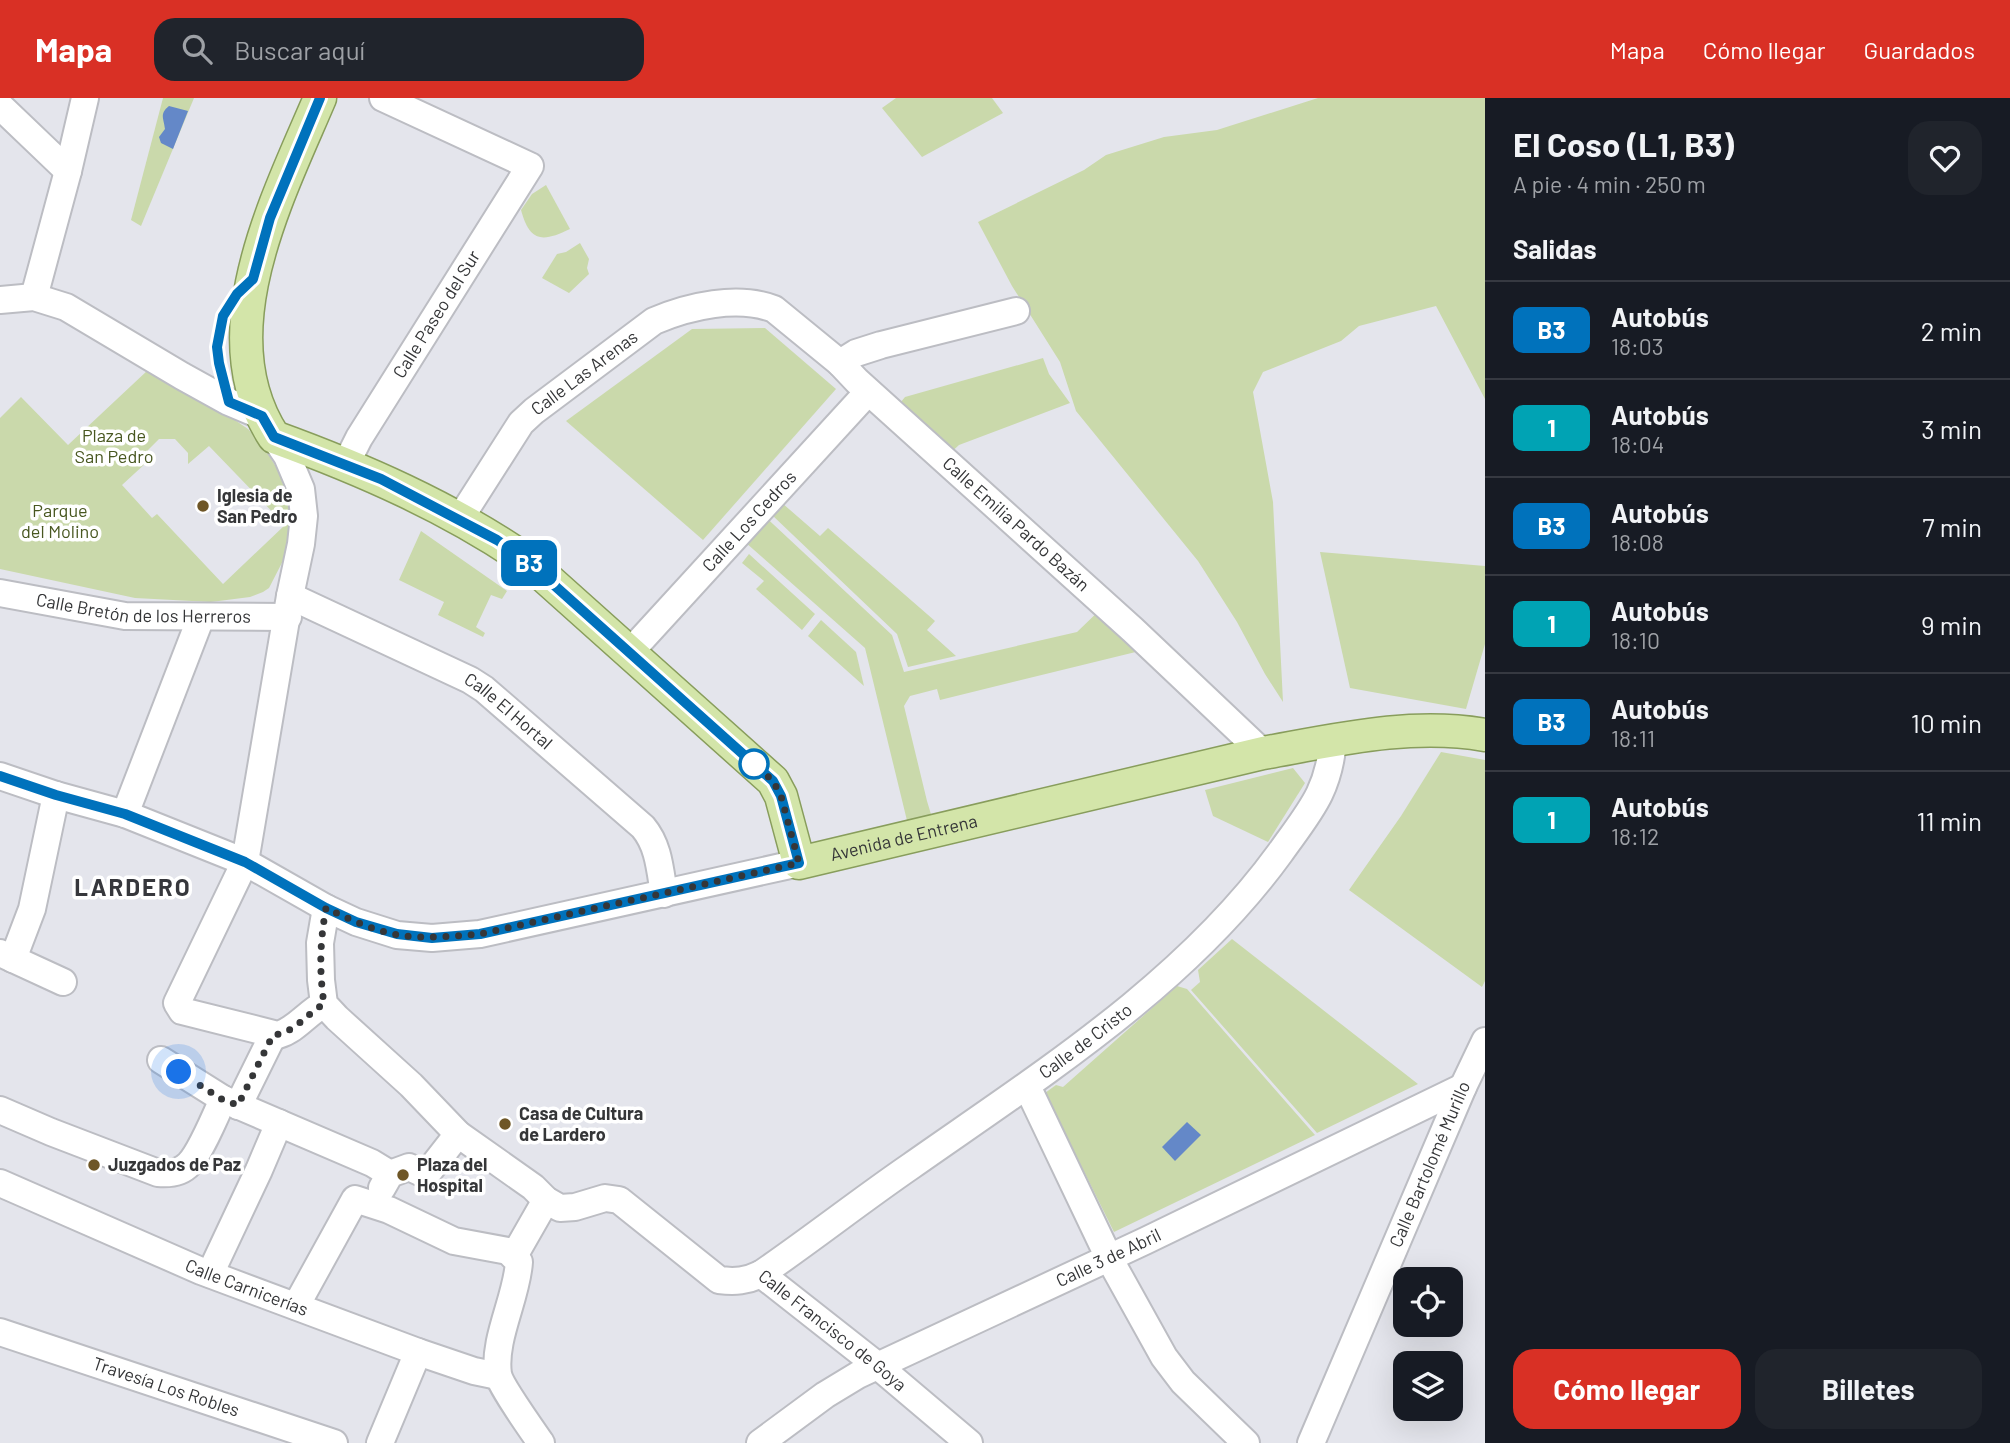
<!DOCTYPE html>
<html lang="es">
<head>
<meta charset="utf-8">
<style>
  body { margin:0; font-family:Barlow,sans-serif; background:#20242c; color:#f1f3f6; height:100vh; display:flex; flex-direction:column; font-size:26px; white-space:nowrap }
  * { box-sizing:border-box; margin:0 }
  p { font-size:23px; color:#9ea1a6 }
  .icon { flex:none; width:38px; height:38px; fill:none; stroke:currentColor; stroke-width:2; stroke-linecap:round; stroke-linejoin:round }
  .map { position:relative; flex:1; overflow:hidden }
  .panel { display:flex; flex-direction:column; background:#171b24; width:525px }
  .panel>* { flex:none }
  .badge { padding:0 14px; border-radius:10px; font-size:24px; line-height:46px }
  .fabs { position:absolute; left:1393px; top:1169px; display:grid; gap:14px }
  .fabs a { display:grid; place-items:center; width:70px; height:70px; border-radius:14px; background:#171b24; box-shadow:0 7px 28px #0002; font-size:35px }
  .you { position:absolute; width:35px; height:35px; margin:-18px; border:5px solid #fff; border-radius:50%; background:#1a73e8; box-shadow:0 0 0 10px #1a73e833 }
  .map>.badge { position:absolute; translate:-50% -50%; box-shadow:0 0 0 4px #fff }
  h2 { padding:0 28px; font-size:26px; line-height:63px }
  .round { display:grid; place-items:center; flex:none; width:74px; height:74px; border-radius:21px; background:#20242c }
  .head { display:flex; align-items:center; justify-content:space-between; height:119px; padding:0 28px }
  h1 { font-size:33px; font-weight:700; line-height:52px }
  .cta { display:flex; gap:14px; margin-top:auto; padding:14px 28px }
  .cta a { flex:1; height:80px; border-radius:21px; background:#d93025; color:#fff; font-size:28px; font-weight:700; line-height:80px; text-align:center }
  .cta a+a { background:#20242c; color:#f1f3f6 }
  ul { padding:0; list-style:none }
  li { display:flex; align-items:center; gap:21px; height:98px; padding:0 28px; border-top:2px solid #363941 }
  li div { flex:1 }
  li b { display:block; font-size:26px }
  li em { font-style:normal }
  li .badge { min-width:77px; font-weight:700; text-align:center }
  header { display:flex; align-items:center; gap:42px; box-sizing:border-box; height:98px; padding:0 35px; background:#d93025; color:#fff }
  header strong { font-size:33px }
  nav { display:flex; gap:38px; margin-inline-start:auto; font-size:24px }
  .search { width:490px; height:63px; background:#20242c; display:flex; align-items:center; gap:18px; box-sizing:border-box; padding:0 24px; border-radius:21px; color:#9ea1a6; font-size:26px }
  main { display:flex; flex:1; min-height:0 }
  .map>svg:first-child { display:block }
  .green { fill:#cad9ab; fill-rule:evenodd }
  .water { fill:#6488c8 }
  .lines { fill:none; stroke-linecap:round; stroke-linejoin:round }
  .minor-casing { stroke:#bcbdc3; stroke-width:30 }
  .major-casing { stroke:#889d5c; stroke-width:35 }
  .minor { stroke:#fff; stroke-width:26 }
  .major { stroke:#d3e5a9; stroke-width:32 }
  .line-casing { stroke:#fff; stroke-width:16 }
  .line { stroke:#0072bc; stroke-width:10 }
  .walk { stroke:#353638; stroke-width:7; stroke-dasharray:0 12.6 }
  .poi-dot { fill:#6e5626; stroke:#fff; stroke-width:2.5 }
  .stop-dot { fill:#fff; stroke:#0072bc; stroke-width:3.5 }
  .labels { text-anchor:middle; stroke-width:7; stroke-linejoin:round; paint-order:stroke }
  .street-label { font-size:18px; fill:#353638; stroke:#fff }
  .park-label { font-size:18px; fill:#485720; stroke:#fff }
  .poi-label { font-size:18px; font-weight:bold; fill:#353638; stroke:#fff; text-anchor:start }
  .district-label { font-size:24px; font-weight:bold; letter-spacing:2px; fill:#36373c; stroke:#fff }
</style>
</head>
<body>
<header>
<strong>Mapa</strong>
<div class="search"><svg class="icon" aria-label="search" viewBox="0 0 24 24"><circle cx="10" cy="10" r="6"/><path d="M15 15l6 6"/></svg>Buscar aquí</div>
<nav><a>Mapa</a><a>Cómo llegar</a><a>Guardados</a></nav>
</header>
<main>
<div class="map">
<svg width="1485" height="1345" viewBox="0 0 1485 1345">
  <rect width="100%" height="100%" fill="#e4e5ec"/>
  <g class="green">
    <path d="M163 0H194L141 128 131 122Z"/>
    <path d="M896 0H992L1003 15 922 59 882 10Z"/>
    <path d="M1318 0H1485V301L1436 208 1359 228 1341 243 1263 274 1253 294 1273 404 1283 604 1265 576 1237 524 1198 463 1076 313 1060 264 1012 188 978 124 1084 72 1106 57 1164 39 1217 32Z"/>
    <path d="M546 87 570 131C543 144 530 145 521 112L532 96Z"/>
    <path d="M580 145 589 161 587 170 589 176 569 195 542 180 557 156 566 154Z"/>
    <path d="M765 230 836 291 703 442 566 323 692 231Z"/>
    <path d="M1043 260 1049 276 1070 305 959 347 947 358 896 310 905 299Z"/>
    <path d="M148 272 226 316 248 331 263 348 278 372 287 397 292 431 287 455 269 490 263 494 250 499 211 504 135 500 0 471V320L21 299 68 347ZM159 341H175L188 355V366L209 348 285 427 223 486 157 416 152 420 122 387 147 364 148 352Z"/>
    <path d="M782 405 820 438 828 430 935 523 927 532 956 558 908 569 897 536 772 417Z"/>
    <path d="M758 412 892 537 904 574 1077 534 1105 507 1152 550 940 602 937 591 910 598 904 608 927 703 936 733 911 739 865 550 737 437Z"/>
    <path d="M421 433 507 493 502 501 491 497 476 529 485 535 483 539 438 517 444 504 399 482Z"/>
    <path d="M1320 454 1485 468V546L1466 611 1350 590Z"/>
    <path d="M749 456 815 516 802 532 756 491 764 483 742 465Z"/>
    <path d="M821 522 856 554 864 588 808 538Z"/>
    <path d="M1441 654 1485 662V883L1482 889 1349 792 1401 718Z"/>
    <path d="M1293 670 1305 685 1268 744 1213 718 1205 692Z"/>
    <path d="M1232 841 1418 986 1317 1035 1191 892 1200 884 1198 872Z"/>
    <path d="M1177 888 1187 891 1315 1037 1114 1134 1045 995 1056 987 1063 989Z"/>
  </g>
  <g class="water">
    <path d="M169 8 188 13 173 51 161 45 159 39 165 31C164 20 159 16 169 8Z"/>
    <path d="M1187 1024 1201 1037 1175 1063 1162 1049Z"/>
  </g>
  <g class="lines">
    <g class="minor-casing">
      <g id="minor">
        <path d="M0 8 68 73"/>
        <path d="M34 199 68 73 85 0"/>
        <path d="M0 202 34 199 66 209 182 278 229 304 262 318"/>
        <path d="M840 265 856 255 881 247 1016 213"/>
        <path d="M274 339 287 358 301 391 304 418 301 446 290 498 245 764 177 905 182 913 278 937C296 932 307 915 324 906"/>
        <path id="s1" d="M346 366 359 340 530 68 383 0"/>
        <path id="s2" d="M459 422 521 325 534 313 654 223C689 208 738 197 774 211L840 265 857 283 1133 532 1263 655"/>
        <path id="s3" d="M0 495 125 518 288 519"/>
        <path id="s4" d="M290 498 470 582 484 591 643 729C659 748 660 772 664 796"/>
        <path id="s5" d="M630 554 868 294"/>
        <path d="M0 678 56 697 125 716 245 764 326 810 356 824 397 837 432 840 480 836 799 765"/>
        <path d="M125 716 201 519"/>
        <path id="s6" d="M326 810 320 845 321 882 324 906 337 920 411 987 458 1036 533 1089 546 1102 560 1110 575 1109 605 1100 619 1102 719 1182C735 1184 747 1183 761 1176 812 1141 860 1103 911 1068 1042 976 1185 886 1280 755 1309 714 1329 694 1333 642"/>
        <path d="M0 855 63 884"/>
        <path d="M13 861 32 811 56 697"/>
        <path d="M161 962 223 1001 372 1065 390 1076"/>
        <path d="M1027 988 1109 1160 1164 1259 1183 1284 1246 1345"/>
        <path d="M238 1008 273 937"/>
        <path d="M0 1012 51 1034 158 1075C170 1076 181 1075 189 1066 200 1055 216 1017 223 1001"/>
        <path id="s7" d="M0 1085 201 1173 418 1254 474 1273 498 1278"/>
        <path d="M382 1090 390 1076 409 1069 426 1077 458 1036"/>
        <path d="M514 1158 546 1102"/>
        <path d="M210 1176 259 1072 279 1025"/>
        <path id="s8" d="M761 1176 878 1268 969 1345"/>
        <path d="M296 1208 355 1101 389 1112 454 1143 508 1153 519 1164C517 1199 493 1241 498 1276 500 1287 532 1332 541 1345"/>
        <path id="s9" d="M0 1234 334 1345"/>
        <path d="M380 1345 418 1254"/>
        <path id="s10" d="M760 1345 825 1297 858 1277 1145 1143 1463 989"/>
        <path id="s11" d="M1311 1345 1463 989 1485 943"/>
      </g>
    </g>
    <g class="major-casing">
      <g id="major">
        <path id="s12" d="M320 0C278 99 206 236 274 339 362 371 449 409 526 462L773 683 781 698 799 765 1263 655C1336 642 1411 624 1485 637"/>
      </g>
    </g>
    <use href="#minor" class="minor"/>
    <use href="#major" class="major"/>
  </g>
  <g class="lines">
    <g class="line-casing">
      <path id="line" d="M0 678 56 697 125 716 245 764 326 810 356 824 397 836 432 840 480 836 799 765 781 698 773 683 526 462 497 442 381 381 274 339 262 318 229 304 219 265 217 249 223 218 237 196 253 181 270 120 320 0"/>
    </g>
    <use href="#line" class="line"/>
    <path class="walk" d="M179 974 223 1002 238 1007 273 937C294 936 307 915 324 906 319 871 320 844 326 810 348 821 373 832 398 837 425 841 453 838 480 836L799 765 781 698 773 683 754 666"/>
  </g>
  <g class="poi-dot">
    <circle cx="203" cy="408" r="7"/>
    <circle cx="505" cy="1026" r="7"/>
    <circle cx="94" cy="1067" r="7"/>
    <circle cx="403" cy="1077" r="7"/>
  </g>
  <circle class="stop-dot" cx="754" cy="666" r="14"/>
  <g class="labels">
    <g class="street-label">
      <text dy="6" stroke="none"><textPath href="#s1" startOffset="175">Calle Paseo del Sur</textPath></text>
      <text dy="6" stroke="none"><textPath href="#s2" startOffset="196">Calle Las Arenas</textPath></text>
      <text dy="6" stroke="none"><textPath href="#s5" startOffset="177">Calle Los Cedros</textPath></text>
      <text dy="6" stroke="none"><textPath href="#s2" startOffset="730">Calle Emilia Pardo Bazán</textPath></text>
      <text dy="6" stroke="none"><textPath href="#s3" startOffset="145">Calle Bretón de los Herreros</textPath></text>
      <text dy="6" stroke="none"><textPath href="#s4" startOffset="248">Calle El Hortal</textPath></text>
      <text dy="6" stroke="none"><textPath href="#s12" startOffset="1164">Avenida de Entrena</textPath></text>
      <text dy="6" stroke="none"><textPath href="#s6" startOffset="1041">Calle de Cristo</textPath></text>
      <text dy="6" stroke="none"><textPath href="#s11" startOffset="303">Calle Bartolomé Murillo</textPath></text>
      <text dy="6" stroke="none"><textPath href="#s10" startOffset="396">Calle 3 de Abril</textPath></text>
      <text dy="6" stroke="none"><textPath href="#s7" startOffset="268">Calle Carnicerías</textPath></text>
      <text dy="6" stroke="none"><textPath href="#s8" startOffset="91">Calle Francisco de Goya</textPath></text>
      <text dy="6" stroke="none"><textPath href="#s9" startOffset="175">Travesía Los Robles</textPath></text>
    </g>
    <g class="park-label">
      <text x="114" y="344">Plaza de<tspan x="114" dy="21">San Pedro</tspan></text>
      <text x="60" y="419">Parque<tspan x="60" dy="21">del Molino</tspan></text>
    </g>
    <g class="poi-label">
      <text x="217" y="404">Iglesia de<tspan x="217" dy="21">San Pedro</tspan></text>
      <text x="519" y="1022">Casa de Cultura<tspan x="519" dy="21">de Lardero</tspan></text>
      <text x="108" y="1073">Juzgados de Paz</text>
      <text x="417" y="1073">Plaza del<tspan x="417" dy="21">Hospital</tspan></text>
    </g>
    <g class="district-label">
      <text x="133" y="798">LARDERO</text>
    </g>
  </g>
</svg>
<div class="fabs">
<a><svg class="icon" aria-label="locate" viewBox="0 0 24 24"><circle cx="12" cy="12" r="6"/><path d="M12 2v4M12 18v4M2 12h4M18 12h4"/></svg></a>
<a><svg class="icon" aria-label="layers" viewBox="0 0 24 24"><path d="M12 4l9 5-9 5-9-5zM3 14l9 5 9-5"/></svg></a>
</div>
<div class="you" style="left:179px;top:974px"></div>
<b class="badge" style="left:529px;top:465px;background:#0072bc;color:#fff">B3</b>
</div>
<section class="panel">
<div class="head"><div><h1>El Coso (L1, B3)</h1><p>A pie · 4 min · 250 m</p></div><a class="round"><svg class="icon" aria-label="heart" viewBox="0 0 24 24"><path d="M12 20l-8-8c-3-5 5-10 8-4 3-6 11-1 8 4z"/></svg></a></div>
<h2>Salidas</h2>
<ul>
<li><span class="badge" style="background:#0072bc;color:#fff">B3</span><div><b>Autobús</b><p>18:03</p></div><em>2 min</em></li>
<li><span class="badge" style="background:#00a3b4;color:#fff">1</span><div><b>Autobús</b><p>18:04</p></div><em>3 min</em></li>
<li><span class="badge" style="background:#0072bc;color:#fff">B3</span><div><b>Autobús</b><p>18:08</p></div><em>7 min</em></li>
<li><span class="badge" style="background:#00a3b4;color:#fff">1</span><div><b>Autobús</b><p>18:10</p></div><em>9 min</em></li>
<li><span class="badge" style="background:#0072bc;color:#fff">B3</span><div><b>Autobús</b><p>18:11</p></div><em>10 min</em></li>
<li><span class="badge" style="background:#00a3b4;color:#fff">1</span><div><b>Autobús</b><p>18:12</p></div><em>11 min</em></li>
</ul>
<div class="cta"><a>Cómo llegar</a><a>Billetes</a></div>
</section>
</main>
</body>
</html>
